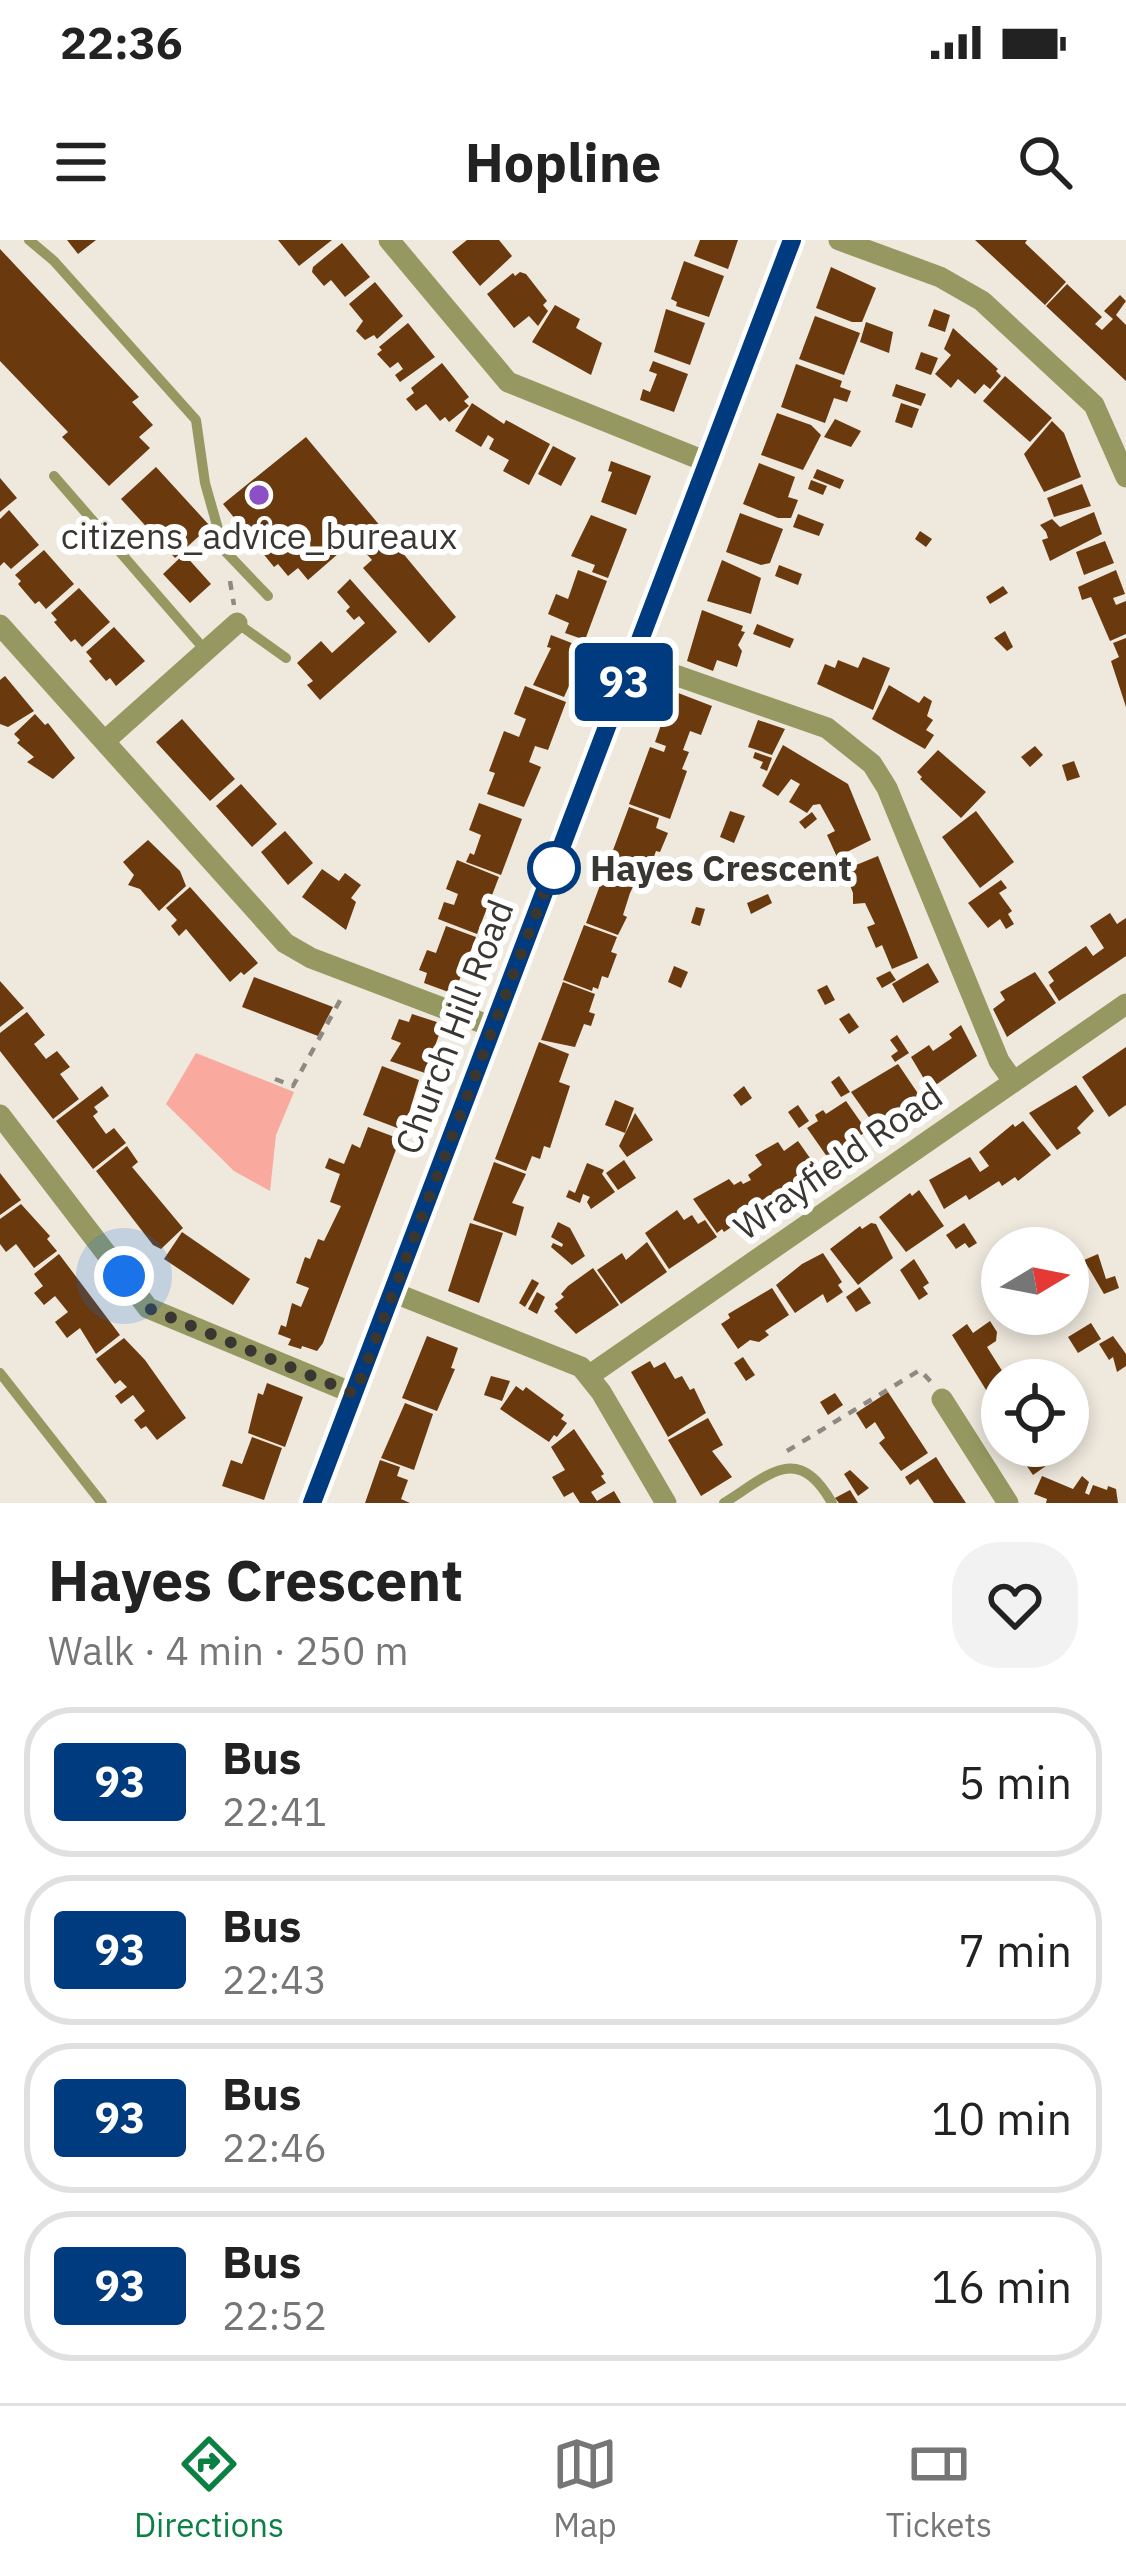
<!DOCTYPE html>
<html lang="en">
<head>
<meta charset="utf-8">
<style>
  body { margin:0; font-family:"IBM Plex Sans",sans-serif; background:#f2f2f2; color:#222; height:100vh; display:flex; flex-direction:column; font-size:45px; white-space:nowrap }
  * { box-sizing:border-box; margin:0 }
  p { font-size:39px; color:#767676 }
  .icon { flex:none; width:66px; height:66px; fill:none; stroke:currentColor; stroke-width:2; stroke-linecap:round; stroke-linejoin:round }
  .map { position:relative; height:1263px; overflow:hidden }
  .sheet { display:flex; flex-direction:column; background:#fff; flex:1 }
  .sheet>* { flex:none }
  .badge { padding:0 24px; border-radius:9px; font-size:42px; line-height:78px }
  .needle { width:78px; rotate:80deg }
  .buttons { position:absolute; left:981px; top:987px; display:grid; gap:24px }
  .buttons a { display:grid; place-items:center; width:108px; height:108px; border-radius:50%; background:#fff; box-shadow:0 6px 18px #0003; font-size:60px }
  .you { position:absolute; width:60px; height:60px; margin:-30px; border:9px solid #fff; border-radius:50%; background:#1a73e8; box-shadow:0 0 0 18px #1a73e833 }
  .map>.badge { position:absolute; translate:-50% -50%; box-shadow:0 0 0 6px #fff }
  .round { display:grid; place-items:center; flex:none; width:126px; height:126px; border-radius:48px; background:#f2f2f2 }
  .summary { display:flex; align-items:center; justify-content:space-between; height:204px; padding:0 48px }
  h1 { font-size:57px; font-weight:700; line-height:90px }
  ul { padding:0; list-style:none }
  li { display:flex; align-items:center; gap:36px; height:150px; margin:0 24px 18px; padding:0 24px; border:6px solid #e0e0e0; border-radius:48px }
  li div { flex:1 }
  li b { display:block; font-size:45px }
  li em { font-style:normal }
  li .badge { min-width:132px; font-weight:700; text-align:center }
  .status { display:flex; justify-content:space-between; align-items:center; height:84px; padding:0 60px; background:#fff; direction:ltr }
  .status svg { height:33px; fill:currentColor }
  header { display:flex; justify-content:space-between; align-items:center; height:156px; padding:0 48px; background:#fff; font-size:54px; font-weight:700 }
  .menu { display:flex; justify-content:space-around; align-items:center; height:168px; border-top:3px solid #e0e0e0; background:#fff; font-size:33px; color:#767676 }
  .menu a { display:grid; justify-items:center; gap:6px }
  .menu .active { color:#0b8043 }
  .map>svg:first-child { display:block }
  .green { fill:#f9a99d }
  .building { fill:#6a390d }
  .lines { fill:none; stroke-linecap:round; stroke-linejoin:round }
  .path { stroke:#8e8a83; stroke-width:4.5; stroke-dasharray:9 9; stroke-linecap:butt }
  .service { stroke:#959961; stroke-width:10 }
  .minor { stroke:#959961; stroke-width:21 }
  .tertiary { stroke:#959961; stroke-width:24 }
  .line-casing { stroke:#fff; stroke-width:27 }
  .line { stroke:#003b80; stroke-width:18 }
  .walk { stroke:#3a3733; stroke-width:12; stroke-dasharray:0 21.6 }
  .poi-dot { fill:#8d4fc5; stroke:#fff; stroke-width:4.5 }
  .stop-dot { fill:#fff; stroke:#003b80; stroke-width:6 }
  .labels { text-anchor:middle; stroke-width:12; stroke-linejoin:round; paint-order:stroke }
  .poi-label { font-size:36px; fill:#3a3733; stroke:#fff }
  .stop-label { font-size:36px; font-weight:bold; fill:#3a3733; stroke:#fff; text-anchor:start }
  .street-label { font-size:36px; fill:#3a3733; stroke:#fff }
</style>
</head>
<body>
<div class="status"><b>22:36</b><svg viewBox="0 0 49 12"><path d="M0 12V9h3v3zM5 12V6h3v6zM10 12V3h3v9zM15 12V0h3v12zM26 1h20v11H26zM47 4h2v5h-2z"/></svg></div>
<header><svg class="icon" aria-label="menu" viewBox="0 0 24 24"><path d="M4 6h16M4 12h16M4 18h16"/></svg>Hopline<svg class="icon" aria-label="search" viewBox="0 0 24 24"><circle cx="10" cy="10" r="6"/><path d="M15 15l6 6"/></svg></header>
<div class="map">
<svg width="1126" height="1263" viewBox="0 0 1126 1263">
  <rect width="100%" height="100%" fill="#eee8dd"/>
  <path class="green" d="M196 813 294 852 276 895 270 951 234 931 166 864Z"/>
  <g class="building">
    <path d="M67 0H96L78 14Z"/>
    <path d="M278 0H332L299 26Z"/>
    <path d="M467 0H499L512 16 480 46 452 12Z"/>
    <path d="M700 0H738L728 29 694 16Z"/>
    <path d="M975 0H1027L1025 3 1066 42 1045 65Z"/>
    <path d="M342 3 370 37 345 57 331 40 324 46 312 32 313 27Z"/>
    <path d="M0 9 139 157 132 162 153 185 139 197 150 208 109 246 62 197 68 192 0 121Z"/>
    <path d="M684 21 724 36 709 77 676 66 677 62 671 59Z"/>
    <path d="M831 27 876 48 862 82H852L816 68Z"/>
    <path d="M520 32 526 34 547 61 543 65 548 71 538 86 529 76 514 88 487 54 513 33 515 36Z"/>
    <path d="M375 42 403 76 377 99 374 95 365 100 356 91 363 81 349 64Z"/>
    <path d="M1067 44 1102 77 1095 84 1102 90 1113 79 1104 71 1120 55 1126 61 1116 75 1126 85V141L1046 66Z"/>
    <path d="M555 65 580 79 576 88 602 103 591 135 532 102Z"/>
    <path d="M666 69 705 83 690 125 654 112Z"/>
    <path d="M934 69 950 75 945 92 928 86Z"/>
    <path d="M815 76 860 93 844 135 799 119Z"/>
    <path d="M866 82 893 92 889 113 860 102Z"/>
    <path d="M408 83 435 117 400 142 395 135 403 129 398 122 390 128 377 114 382 110 379 107Z"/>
    <path d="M953 88 998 129 996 131 1001 136 990 149 984 144 975 154 958 139 951 148 935 134 951 115 944 109Z"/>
    <path d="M921 112 938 118 931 135 915 129Z"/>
    <path d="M653 121 688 134 674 172 640 160 643 149 650 152 657 134 649 131Z"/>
    <path d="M442 123 469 157 464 161 469 166 449 182 445 177 440 181 426 164 416 171 406 159 414 153 411 148Z"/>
    <path d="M796 124 842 141 840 147 851 151 847 162 834 158 825 183 781 167Z"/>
    <path d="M1005 136 1052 178 1030 202 983 161Z"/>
    <path d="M896 144 926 154 921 166 892 156Z"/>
    <path d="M472 163 504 184 506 180 550 204 529 245 503 231 509 220 489 209 494 199 488 195 481 207 455 191Z"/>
    <path d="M901 163 919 169 912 188 895 182Z"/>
    <path d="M777 173 811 185 821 195 803 230 761 215Z"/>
    <path d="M835 179 861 191 851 207 824 197Z"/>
    <path d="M1052 181 1064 193 1081 237 1044 252 1024 214Z"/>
    <path d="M306 197 456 377 429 403 363 328 372 320 354 300 308 340 298 328 288 336 278 324 274 327 223 264Z"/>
    <path d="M553 206 576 218 561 246 538 234Z"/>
    <path d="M611 221 651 236 636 275 601 262 612 232 608 231Z"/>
    <path d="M759 223 795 237 788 257 798 260 791 278H778L743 264Z"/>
    <path d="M156 227 210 286 175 318 121 259Z"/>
    <path d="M817 229 844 240 840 249 813 238Z"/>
    <path d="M0 238 17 258 0 272Z"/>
    <path d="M811 240 827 246 823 255 808 249Z"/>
    <path d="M1082 244 1091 266 1054 277 1047 258Z"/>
    <path d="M9 270 39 305 11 329 4 322 0 326V279Z"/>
    <path d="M1094 272 1102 294 1050 321 1042 300 1048 298 1046 292 1040 285 1052 279 1060 287Z"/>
    <path d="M740 273 783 289 770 323 761 325 726 312Z"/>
    <path d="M798 274 824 284 819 296 793 287Z"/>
    <path d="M591 275 627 289 608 338 592 332 595 325 571 316Z"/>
    <path d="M920 291 932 299 926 307 915 299Z"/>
    <path d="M1105 301 1114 323 1084 335 1076 312Z"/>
    <path d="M44 310 74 344 46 369 39 361 35 364 18 344 21 341 15 335Z"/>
    <path d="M184 314 211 344 190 363 163 334Z"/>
    <path d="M722 320 761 338 751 374 707 361Z"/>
    <path d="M779 325 802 334 798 345 775 336Z"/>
    <path d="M578 330 607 341 585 400 565 393 569 383 548 374 556 354 568 359Z"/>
    <path d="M1116 330 1125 354 1113 358 1116 365 1126 361V394L1110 401 1091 357 1082 360 1078 347Z"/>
    <path d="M350 339 397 392 320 460 307 445 313 441 297 423 321 401 332 413 365 383 359 376 354 380 346 371 350 367 337 352Z"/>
    <path d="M1003 346 1008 353 990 364 986 357Z"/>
    <path d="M79 348 110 382 82 407 75 399 71 402 54 382 57 380 51 373Z"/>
    <path d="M702 370 743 386 741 391 745 392 738 405 742 411 737 427 717 420 713 431 687 421Z"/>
    <path d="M757 384 794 399 790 408 753 394Z"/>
    <path d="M114 387 145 421 116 446 110 438 106 441 89 421 92 419 86 412Z"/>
    <path d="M1005 391 1013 407 1007 411 994 398Z"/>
    <path d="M551 395 582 407 578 416 582 417 564 457 533 445 551 408 547 407Z"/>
    <path d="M1126 398V467L1111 421 1119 417 1113 403Z"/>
    <path d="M863 417 890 428 873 470 817 444 825 424 835 428 838 420 858 428Z"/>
    <path d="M5 436 34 471 8 487 0 484V440Z"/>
    <path d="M889 445 919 463 924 456 932 461 927 476 933 480 926 490 934 495 925 509 872 479Z"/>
    <path d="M525 446 566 462 548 510 535 506 529 522 541 527 524 567 487 554 495 533 489 531 504 491 519 497 526 479 514 474Z"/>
    <path d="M673 451 712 466 701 495 690 491 683 510 689 512 682 529 687 531 670 579 629 564 650 507 664 512 666 506 655 502Z"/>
    <path d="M35 474 45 485 48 483 75 518 53 539 27 522 34 517 17 503 20 500 14 494Z"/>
    <path d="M182 479 235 539 210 561 156 502Z"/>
    <path d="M758 480 785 489 772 515 748 507Z"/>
    <path d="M783 505 848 544 871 600 837 617 827 595 835 591 820 564 813 565 807 573 789 562 800 544 791 539 778 556 762 546Z"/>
    <path d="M1035 506 1043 515 1030 527 1021 517Z"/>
    <path d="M938 510 986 552 961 578 920 539 922 537 917 532Z"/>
    <path d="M755 512 772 518 767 531 760 528 763 522 753 518Z"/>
    <path d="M1074 521 1080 537 1067 541 1062 525Z"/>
    <path d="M241 544 277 584 252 607 216 566Z"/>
    <path d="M479 563 522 579 501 635 466 622 470 613 474 615 481 595 469 590Z"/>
    <path d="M629 567 659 578 656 588 668 593 660 612 656 611 652 622 646 620 630 653 623 675 627 677 618 695 586 683Z"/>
    <path d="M730 571 745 576 734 603 720 597Z"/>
    <path d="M976 571 1014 622 980 648 942 597Z"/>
    <path d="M812 572 817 579 805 589 799 582Z"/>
    <path d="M285 591 313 623 288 645 261 612Z"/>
    <path d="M148 600 180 631 186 646 159 671 140 649 128 645 134 635 123 622Z"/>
    <path d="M878 616 918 718 892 729 882 705 876 708 867 687 875 684 865 663 853 664V653L844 630Z"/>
    <path d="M835 617 842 633 812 646 809 628Z"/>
    <path d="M457 620 499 637 477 694 438 679 444 662 454 665 458 654 446 649Z"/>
    <path d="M322 629 339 641 345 633 361 645 351 658 356 662 346 690 302 657Z"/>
    <path d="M1001 640 1007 648 999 653 1012 671 1008 674 1014 684 1006 689 1000 679 988 688 968 663Z"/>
    <path d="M190 647 258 723 244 735 241 732 230 742 186 689 179 696 171 686 177 680 166 668Z"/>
    <path d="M768 654 772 663 751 674 747 663Z"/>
    <path d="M696 667 705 669 700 686 691 683Z"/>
    <path d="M1110 673 1117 684 1126 678V716L1059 761 1049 745 1054 741 1048 732 1086 706 1093 716 1104 708 1090 686Z"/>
    <path d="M584 685 617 697 611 712 617 714 608 738 602 736 598 749 593 747 592 751 563 740Z"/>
    <path d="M446 686 476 697 454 754 424 743 427 733 419 730 427 710 436 713Z"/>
    <path d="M928 723 939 742 903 763 892 744Z"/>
    <path d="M674 726 688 732 681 748 668 742Z"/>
    <path d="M890 731 896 740 882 748 876 738Z"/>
    <path d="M1035 732 1056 763 1007 797 993 769 1005 760 1000 752Z"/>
    <path d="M254 737 333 767 318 796 242 767Z"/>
    <path d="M0 741 24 768 0 787Z"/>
    <path d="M563 742 595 754 589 772 595 774 591 786 584 784 575 807 541 800Z"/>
    <path d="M827 745 835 760 825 765 817 750Z"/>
    <path d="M27 772 45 795 34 804 46 819 57 811 70 827 60 834 79 859 53 879 0 811V793Z"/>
    <path d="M849 773 859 787 849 794 839 779Z"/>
    <path d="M412 774 443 784 425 833 390 821 401 803 391 799 399 779 409 782Z"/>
    <path d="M961 785 977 816 930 849 911 817 929 805 933 811 952 798 949 794Z"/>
    <path d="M897 795 909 813 895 822 891 816 898 811 890 800Z"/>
    <path d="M539 802 569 814 559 842 570 846 550 908 544 906 540 919 532 916 526 931 495 919Z"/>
    <path d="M1126 807V865L1109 877 1082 837Z"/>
    <path d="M898 824 919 855 875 886 851 852Z"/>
    <path d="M382 826 419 840 406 883 400 889 363 875Z"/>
    <path d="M839 836 850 852 841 857 831 842Z"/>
    <path d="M1076 845 1094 871 1077 888 1081 893 1057 910 1029 873Z"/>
    <path d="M102 846 109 856 94 867 98 872 93 876 106 894 114 888 126 903 93 929 56 881Z"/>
    <path d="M744 846 752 858 741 866 733 855Z"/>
    <path d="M615 860 634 868 625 893 605 885Z"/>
    <path d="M846 861 867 891 828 918 807 888 818 881 815 875 823 870 826 874Z"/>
    <path d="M798 865 809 881 799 888 788 872Z"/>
    <path d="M635 873 653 900 627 917 619 906Z"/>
    <path d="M1023 881 1051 915 1018 941 1015 937 1002 946 999 941 969 960 966 955 944 969 929 940 970 917 980 932 989 926 979 912 1013 884 1015 887Z"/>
    <path d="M368 887 400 899 323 1103 317 1111 302 1106 301 1109 288 1105 291 1099 278 1094 281 1085 286 1087 292 1063 301 1067 309 1048 296 1043 305 1017 310 1019 318 999 324 1001 341 966 330 962 340 934 325 928 329 918 344 924 352 904 360 908Z"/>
    <path d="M798 901 817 928 767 963 765 960 758 965 760 968 724 992 722 989 717 993 693 959 729 939 734 945 741 941 743 944 751 940 748 935 762 925 755 915 778 902 784 911Z"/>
    <path d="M127 906 138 922 132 927 183 988 161 1009 153 1005 96 931Z"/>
    <path d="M624 920 636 938 618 950 606 933Z"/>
    <path d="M494 922 526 934 512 963 524 967 516 996 473 980Z"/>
    <path d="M587 923 604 930 602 934 615 952 591 969 587 962 590 957 583 954 580 963 566 957 569 950 575 953Z"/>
    <path d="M0 933 21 960 0 975Z"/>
    <path d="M919 950 944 986 906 1012 879 977 910 953 912 956Z"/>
    <path d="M21 964 50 996 47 999 57 1011 34 1028 16 1004 6 1012 0 1004V979Z"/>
    <path d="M677 970 684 980 692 975 698 984 705 980 717 997 669 1029 645 993Z"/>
    <path d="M558 982 570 988 585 1016 572 1025 551 1007 553 1003 562 1007 563 1004 551 997Z"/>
    <path d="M470 983 503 993 479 1063 448 1051Z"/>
    <path d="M871 983 876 984 893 1018 858 1045 830 1009 860 986 862 989Z"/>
    <path d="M964 983 977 1003 969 1008 965 1003 956 1009 946 995Z"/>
    <path d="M182 992 250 1039 233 1065 164 1019Z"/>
    <path d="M647 1002 667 1032 621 1064 597 1030 622 1013 626 1020Z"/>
    <path d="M823 1013 842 1042 838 1045 843 1052 827 1063 823 1054 795 1073 776 1045 802 1024Z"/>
    <path d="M59 1014 120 1095 96 1114 80 1088 67 1098 55 1082 68 1072 55 1056 44 1065 34 1053 43 1046 34 1034Z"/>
    <path d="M1098 1014 1106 1039 1115 1036 1119 1048 1104 1054 1084 1020Z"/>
    <path d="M1077 1015 1083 1024 1068 1033V1020Z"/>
    <path d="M914 1019 929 1043 923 1047 928 1054 919 1060 900 1030Z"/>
    <path d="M593 1028 619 1065 576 1094 554 1071 558 1068 555 1064 564 1057 561 1054 568 1046Z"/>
    <path d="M532 1039 539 1043 525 1067 519 1063Z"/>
    <path d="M860 1047 871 1063 856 1072 846 1057Z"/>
    <path d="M772 1048 789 1075 765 1091 769 1095 759 1102 750 1100 738 1109 721 1084 730 1078 728 1074Z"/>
    <path d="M994 1050 1001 1060 992 1066 985 1056Z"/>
    <path d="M537 1052 545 1057 537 1074 528 1069Z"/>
    <path d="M990 1081 997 1092 996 1101 987 1107 1006 1137 1020 1128 1028 1140H1002V1162L996 1166 952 1095 967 1084 973 1093Z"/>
    <path d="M1091 1083 1101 1099 1078 1113 1068 1097Z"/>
    <path d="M427 1096 458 1108 451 1128 455 1129 437 1171 402 1158Z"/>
    <path d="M1113 1096 1126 1114V1126L1117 1132 1113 1117 1109 1120 1099 1104Z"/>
    <path d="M124 1098 145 1120 186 1178 157 1200 146 1186 141 1189 134 1180 145 1171 133 1155 121 1164 115 1156 127 1147 120 1140 115 1144 96 1119Z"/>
    <path d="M743 1117 755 1135 746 1141 734 1123Z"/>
    <path d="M650 1121 654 1128 665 1122 675 1139 682 1136 690 1150 694 1148 706 1173 668 1197 631 1132Z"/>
    <path d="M491 1136 510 1141 502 1161 484 1155Z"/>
    <path d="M267 1143 303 1157 285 1207 248 1193 258 1153 263 1155Z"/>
    <path d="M516 1146 523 1151 526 1147 564 1175 561 1179 567 1183 557 1197 554 1195 549 1202 500 1169Z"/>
    <path d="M888 1152 928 1213 901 1231 879 1203 885 1198 875 1182 866 1189 856 1173Z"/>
    <path d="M835 1153 843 1165 828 1175 820 1162Z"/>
    <path d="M405 1163 433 1174 414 1230 381 1218Z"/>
    <path d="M708 1178 723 1205 712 1211 732 1237 701 1256 668 1200Z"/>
    <path d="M574 1189 604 1234 601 1236 606 1243 591 1252 597 1261 614 1251 621 1263H580L573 1252 564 1257 552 1237 565 1230 551 1207Z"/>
    <path d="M252 1197 282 1208 264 1260 222 1246 231 1220 242 1224Z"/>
    <path d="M1013 1206H1058L1060 1209 1050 1216 1053 1221 1033 1235Z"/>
    <path d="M936 1217 946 1233 966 1263H934L918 1239 910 1245 905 1237Z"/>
    <path d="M380 1220 400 1227 397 1236 408 1240 401 1259 410 1263H365Z"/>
    <path d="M850 1230 869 1248 858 1256 844 1234Z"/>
    <path d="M1042 1236 1073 1249 1082 1236 1089 1242 1085 1253 1089 1255 1093 1245 1107 1250 1108 1246 1116 1249 1118 1263H1046L1047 1259 1034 1254Z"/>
    <path d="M850 1250 858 1263H839L835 1258Z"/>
  </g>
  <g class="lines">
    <g class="path">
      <path d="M230 341 234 365"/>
      <path d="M275 839 293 846 343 755"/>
      <path d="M787 1211 920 1130 932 1143"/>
    </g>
    <g class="service">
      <path d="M29 0 54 21 196 180 205 243 224 310 268 356"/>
      <path d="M54 236 205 410"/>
      <path d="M237 383 286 418"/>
      <path d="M0 1133 102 1263"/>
      <path d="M724 1263C769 1235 798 1202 832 1263"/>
    </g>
    <g class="minor">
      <path d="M389 0 508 142 707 222"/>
      <path d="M839 0 940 37 982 61 1094 165 1126 237"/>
      <path d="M0 385 285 703 311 718 493 787"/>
      <path d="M632 420 827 488 872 524 887 548 999 821 1013 841"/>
      <path d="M106 500 237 383"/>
      <path d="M0 875 148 1068 355 1154"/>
      <path d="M392 1052 581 1127 601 1152 666 1263"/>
      <path d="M590 1135 1126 764"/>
      <path d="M942 1159 1008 1263"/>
    </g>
    <path class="tertiary" d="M312 1263 793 0"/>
  </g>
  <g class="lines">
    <g class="line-casing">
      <path id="line" d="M312 1263 792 0"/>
    </g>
    <use href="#line" class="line"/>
    <path class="walk" d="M124 1036 148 1068 355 1154 555 624 554 628"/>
  </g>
  <circle class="poi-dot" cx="259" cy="255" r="12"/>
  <circle class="stop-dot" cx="554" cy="628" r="24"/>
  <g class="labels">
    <g class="poi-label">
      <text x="259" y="309">citizens_advice_bureaux</text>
    </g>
    <g class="stop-label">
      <text x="590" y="641">Hayes Crescent</text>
    </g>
    <g class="street-label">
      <text transform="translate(454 787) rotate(-69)" y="13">Church Hill Road</text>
      <text transform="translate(838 921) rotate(-35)" y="13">Wrayfield Road</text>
    </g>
  </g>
</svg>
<div class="buttons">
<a><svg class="needle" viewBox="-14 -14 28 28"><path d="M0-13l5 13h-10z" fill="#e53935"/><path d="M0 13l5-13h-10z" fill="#767676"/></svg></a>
<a><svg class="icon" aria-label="locate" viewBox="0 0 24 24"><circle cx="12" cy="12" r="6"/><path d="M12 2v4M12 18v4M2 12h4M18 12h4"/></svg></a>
</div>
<div class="you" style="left:124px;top:1036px"></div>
<b class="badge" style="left:624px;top:442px;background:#003b80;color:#fff">93</b>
</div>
<section class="sheet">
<div class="summary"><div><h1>Hayes Crescent</h1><p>Walk · 4 min · 250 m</p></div><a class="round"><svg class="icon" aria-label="heart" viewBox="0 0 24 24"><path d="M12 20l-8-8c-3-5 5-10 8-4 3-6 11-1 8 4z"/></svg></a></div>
<ul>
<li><span class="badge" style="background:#003b80;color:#fff">93</span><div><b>Bus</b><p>22:41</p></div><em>5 min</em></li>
<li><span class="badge" style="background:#003b80;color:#fff">93</span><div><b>Bus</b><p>22:43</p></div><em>7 min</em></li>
<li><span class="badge" style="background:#003b80;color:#fff">93</span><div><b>Bus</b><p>22:46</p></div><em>10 min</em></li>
<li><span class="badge" style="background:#003b80;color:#fff">93</span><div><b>Bus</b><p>22:52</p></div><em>16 min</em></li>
</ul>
</section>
<nav class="menu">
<a class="active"><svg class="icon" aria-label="directions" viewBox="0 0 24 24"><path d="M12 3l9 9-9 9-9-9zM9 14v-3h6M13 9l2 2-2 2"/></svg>Directions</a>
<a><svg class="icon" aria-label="map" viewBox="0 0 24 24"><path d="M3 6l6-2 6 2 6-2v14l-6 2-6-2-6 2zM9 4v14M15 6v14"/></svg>Map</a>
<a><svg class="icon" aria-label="tickets" viewBox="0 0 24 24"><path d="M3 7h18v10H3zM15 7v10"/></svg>Tickets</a>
</nav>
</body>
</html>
